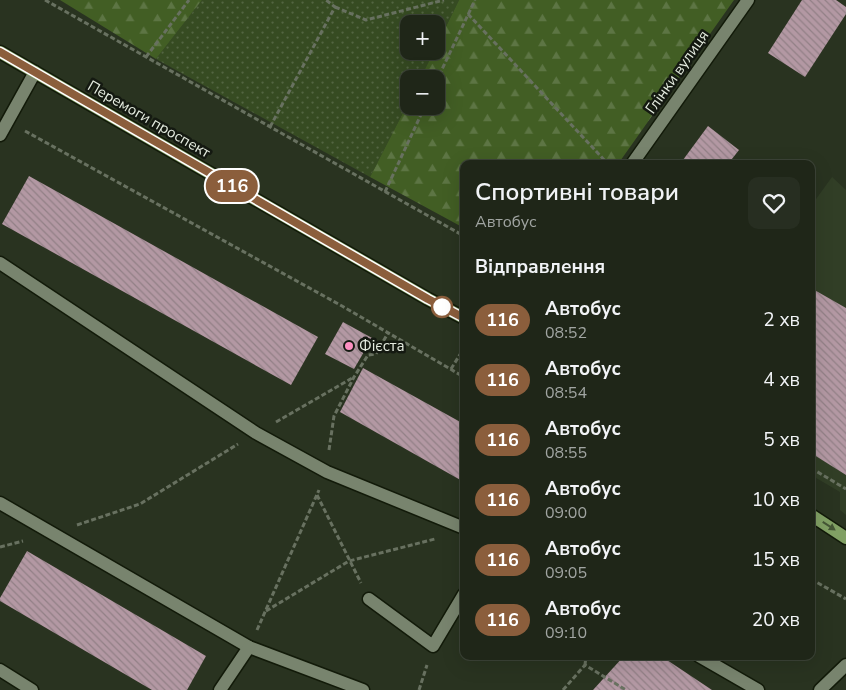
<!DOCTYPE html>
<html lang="uk">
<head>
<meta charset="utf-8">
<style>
  body { margin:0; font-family:"Nunito Sans",sans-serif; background:#272e21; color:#f1f3f6; height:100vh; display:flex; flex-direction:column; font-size:19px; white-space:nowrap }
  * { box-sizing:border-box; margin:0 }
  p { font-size:16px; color:#a1a5a2 }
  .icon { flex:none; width:28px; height:28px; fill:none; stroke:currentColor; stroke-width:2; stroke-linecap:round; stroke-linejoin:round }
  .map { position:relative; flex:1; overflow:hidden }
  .drawer { position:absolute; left:460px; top:160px; width:355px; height:500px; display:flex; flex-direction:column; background:#1f2618; border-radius:10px; box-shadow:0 5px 20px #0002,0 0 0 1px #3c4337 }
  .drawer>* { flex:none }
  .badge { padding:0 10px; border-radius:16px; font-size:18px; line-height:32px }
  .tools { position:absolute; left:400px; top:15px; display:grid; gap:10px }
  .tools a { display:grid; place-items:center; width:45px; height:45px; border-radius:10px; background:#1f2618; box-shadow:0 5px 20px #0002,0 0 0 1px #3c4337; font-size:25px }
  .map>.badge { position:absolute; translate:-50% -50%; box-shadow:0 0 0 2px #fff }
  h2 { padding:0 15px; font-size:19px; line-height:45px }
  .round { display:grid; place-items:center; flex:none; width:52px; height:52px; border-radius:10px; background:#272e21 }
  .summary { display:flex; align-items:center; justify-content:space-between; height:85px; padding:0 15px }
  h1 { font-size:24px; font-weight:600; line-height:38px }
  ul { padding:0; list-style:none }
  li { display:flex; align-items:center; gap:15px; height:60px; padding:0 15px }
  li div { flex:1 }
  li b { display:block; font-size:19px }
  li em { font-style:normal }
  li .badge { min-width:55px; font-weight:700; text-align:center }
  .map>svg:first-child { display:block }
  .built { fill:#313e26 }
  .grass { fill:url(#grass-dots) }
  .forest { fill:url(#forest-firs) }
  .building { fill:url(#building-back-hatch) }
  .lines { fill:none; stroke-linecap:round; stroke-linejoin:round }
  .lane-casing { stroke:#121a09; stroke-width:15 }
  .street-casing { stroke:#121a09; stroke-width:15 }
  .primary-casing { stroke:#121a09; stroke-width:15 }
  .path { stroke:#687160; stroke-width:3; stroke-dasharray:5 2.5; stroke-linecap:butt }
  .lane { stroke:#78846e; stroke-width:12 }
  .street { stroke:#78846e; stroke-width:12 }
  .primary { stroke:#81a064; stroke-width:12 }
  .oneway { fill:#455636 }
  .line-casing { stroke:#fff; stroke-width:11 }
  .line { stroke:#8b5e3c; stroke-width:8 }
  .stop-dot { fill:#fff; stroke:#8b5e3c; stroke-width:2.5 }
  .poi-dot { fill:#fc8fc1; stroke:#141911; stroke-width:2 }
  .labels { text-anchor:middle; stroke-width:5; stroke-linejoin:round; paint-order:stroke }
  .street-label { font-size:15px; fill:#e5ece0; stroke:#141911 }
  .poi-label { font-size:15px; fill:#e5ece0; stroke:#141911; text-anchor:start }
</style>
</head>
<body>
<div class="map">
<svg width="846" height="690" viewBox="0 0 846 690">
  <defs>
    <pattern id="grass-dots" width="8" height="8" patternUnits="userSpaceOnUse" patternTransform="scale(1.25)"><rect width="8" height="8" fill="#364b22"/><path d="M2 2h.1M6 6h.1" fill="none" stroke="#536542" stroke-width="1.8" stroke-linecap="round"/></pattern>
    <pattern id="forest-firs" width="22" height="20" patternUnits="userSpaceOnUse" patternTransform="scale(1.25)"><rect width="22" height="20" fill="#425e24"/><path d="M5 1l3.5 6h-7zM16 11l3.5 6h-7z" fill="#5d7544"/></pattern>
    <pattern id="building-back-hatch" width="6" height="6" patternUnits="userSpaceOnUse" patternTransform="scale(1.25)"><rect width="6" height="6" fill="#b398a3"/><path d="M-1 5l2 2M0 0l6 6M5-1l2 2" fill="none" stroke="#928086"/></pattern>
  </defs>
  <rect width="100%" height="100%" fill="#293320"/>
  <path class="built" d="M832 177 846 190V515L840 510V492L811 475V206Z"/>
  <path class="grass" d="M202 0H459L436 47V24H409V51H434L420 79H409V101L370 177 156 59Z"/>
  <g class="forest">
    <path d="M60 0H202L156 59Z"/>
    <path d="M459 0H734L618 164H464V228L370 177 409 101V106H436V79H420L434 51H436V47Z"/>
  </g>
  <g class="building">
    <path d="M802 0H836L846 7V14L805 77 768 53Z"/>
    <path d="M708 126 739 150 728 164H680Z"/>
    <path d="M29 176 318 337 291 385 2 224Z"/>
    <path d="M811 288 846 308V475L811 453Z"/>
    <path d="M343 322 372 338 354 369 325 354Z"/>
    <path d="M363 368 464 424V482L340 412Z"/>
    <path d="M27 551 206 656 187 690H152L0 601V598Z"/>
    <path d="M624 656H661L712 690H593Z"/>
  </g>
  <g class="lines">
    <g class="lane-casing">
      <g id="lane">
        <path d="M0 135 35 72"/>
        <path d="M0 263 256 433 327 472 464 528"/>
        <path d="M0 503 249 647 363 690"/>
        <path d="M369 599 433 646 464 594"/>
        <path d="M699 656 758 690"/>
        <path d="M220 690 249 647"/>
      </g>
    </g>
    <g class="street-casing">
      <g id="street">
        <path d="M632 164 748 0"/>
        <path d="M0 670 32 690"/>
        <path d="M820 690 846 665"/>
      </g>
    </g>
    <g class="primary-casing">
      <g id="primary">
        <path d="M0 52 428 299 464 318"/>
        <path d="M811 515 846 538"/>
      </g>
    </g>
    <g class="path">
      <path d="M45 0 464 236"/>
      <path d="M335 7 366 20 444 0"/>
      <path d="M468 14 608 164"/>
      <path d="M146 57 189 0"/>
      <path d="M436 82 475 0"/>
      <path d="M270 127 335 7 326 0"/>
      <path d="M25 131 342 306 464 377"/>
      <path d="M385 192 425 106"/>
      <path d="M451 369 464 348"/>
      <path d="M276 422 354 377"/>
      <path d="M329 450 334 416 354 377 368 355 376 354 388 333"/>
      <path d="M811 468 846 489"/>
      <path d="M317 495 361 583"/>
      <path d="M77 525 140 504 238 444"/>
      <path d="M0 547 23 541"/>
      <path d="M811 579 846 599"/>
      <path d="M266 611 349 561 435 539"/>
      <path d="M257 630 319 490"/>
      <path d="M585 665 586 656"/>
      <path d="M419 690 427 665"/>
      <path d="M563 690 585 665 626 690"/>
    </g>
    <use href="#lane" class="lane"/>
    <use href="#street" class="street"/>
    <use href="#primary" class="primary"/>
  </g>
  <defs><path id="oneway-solid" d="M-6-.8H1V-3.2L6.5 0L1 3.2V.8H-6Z" transform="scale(1.25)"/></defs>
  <use class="oneway" href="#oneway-solid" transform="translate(829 526) rotate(33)"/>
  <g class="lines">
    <g class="line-casing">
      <path id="line" d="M0 52 428 299 464 318"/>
    </g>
    <use href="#line" class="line"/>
  </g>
  <circle class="stop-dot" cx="442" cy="307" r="10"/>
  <circle class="poi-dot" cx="349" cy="346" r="5"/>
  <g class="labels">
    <g class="street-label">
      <text transform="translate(677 72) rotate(-55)" y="5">Глінки вулиця</text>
      <text transform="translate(149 119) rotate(30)" y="5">Перемоги проспект</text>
    </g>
    <g class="poi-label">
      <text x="359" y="351">Фієста</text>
    </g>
  </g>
</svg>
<div class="tools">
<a>+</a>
<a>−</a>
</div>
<b class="badge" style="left:232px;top:186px;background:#8b5e3c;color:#fff">116</b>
<section class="drawer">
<div class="summary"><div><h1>Спортивні товари</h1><p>Автобус</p></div><a class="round"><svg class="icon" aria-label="heart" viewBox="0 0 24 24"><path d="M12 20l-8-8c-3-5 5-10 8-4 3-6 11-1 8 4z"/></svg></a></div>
<h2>Відправлення</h2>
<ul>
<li><span class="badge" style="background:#8b5e3c;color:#fff">116</span><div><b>Автобус</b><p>08:52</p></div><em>2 хв</em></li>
<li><span class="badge" style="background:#8b5e3c;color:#fff">116</span><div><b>Автобус</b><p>08:54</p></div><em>4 хв</em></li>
<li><span class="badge" style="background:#8b5e3c;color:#fff">116</span><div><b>Автобус</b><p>08:55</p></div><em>5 хв</em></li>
<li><span class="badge" style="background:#8b5e3c;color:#fff">116</span><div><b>Автобус</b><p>09:00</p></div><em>10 хв</em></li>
<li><span class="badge" style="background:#8b5e3c;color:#fff">116</span><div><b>Автобус</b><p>09:05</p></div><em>15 хв</em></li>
<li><span class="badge" style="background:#8b5e3c;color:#fff">116</span><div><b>Автобус</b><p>09:10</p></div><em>20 хв</em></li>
</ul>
</section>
</div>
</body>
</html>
